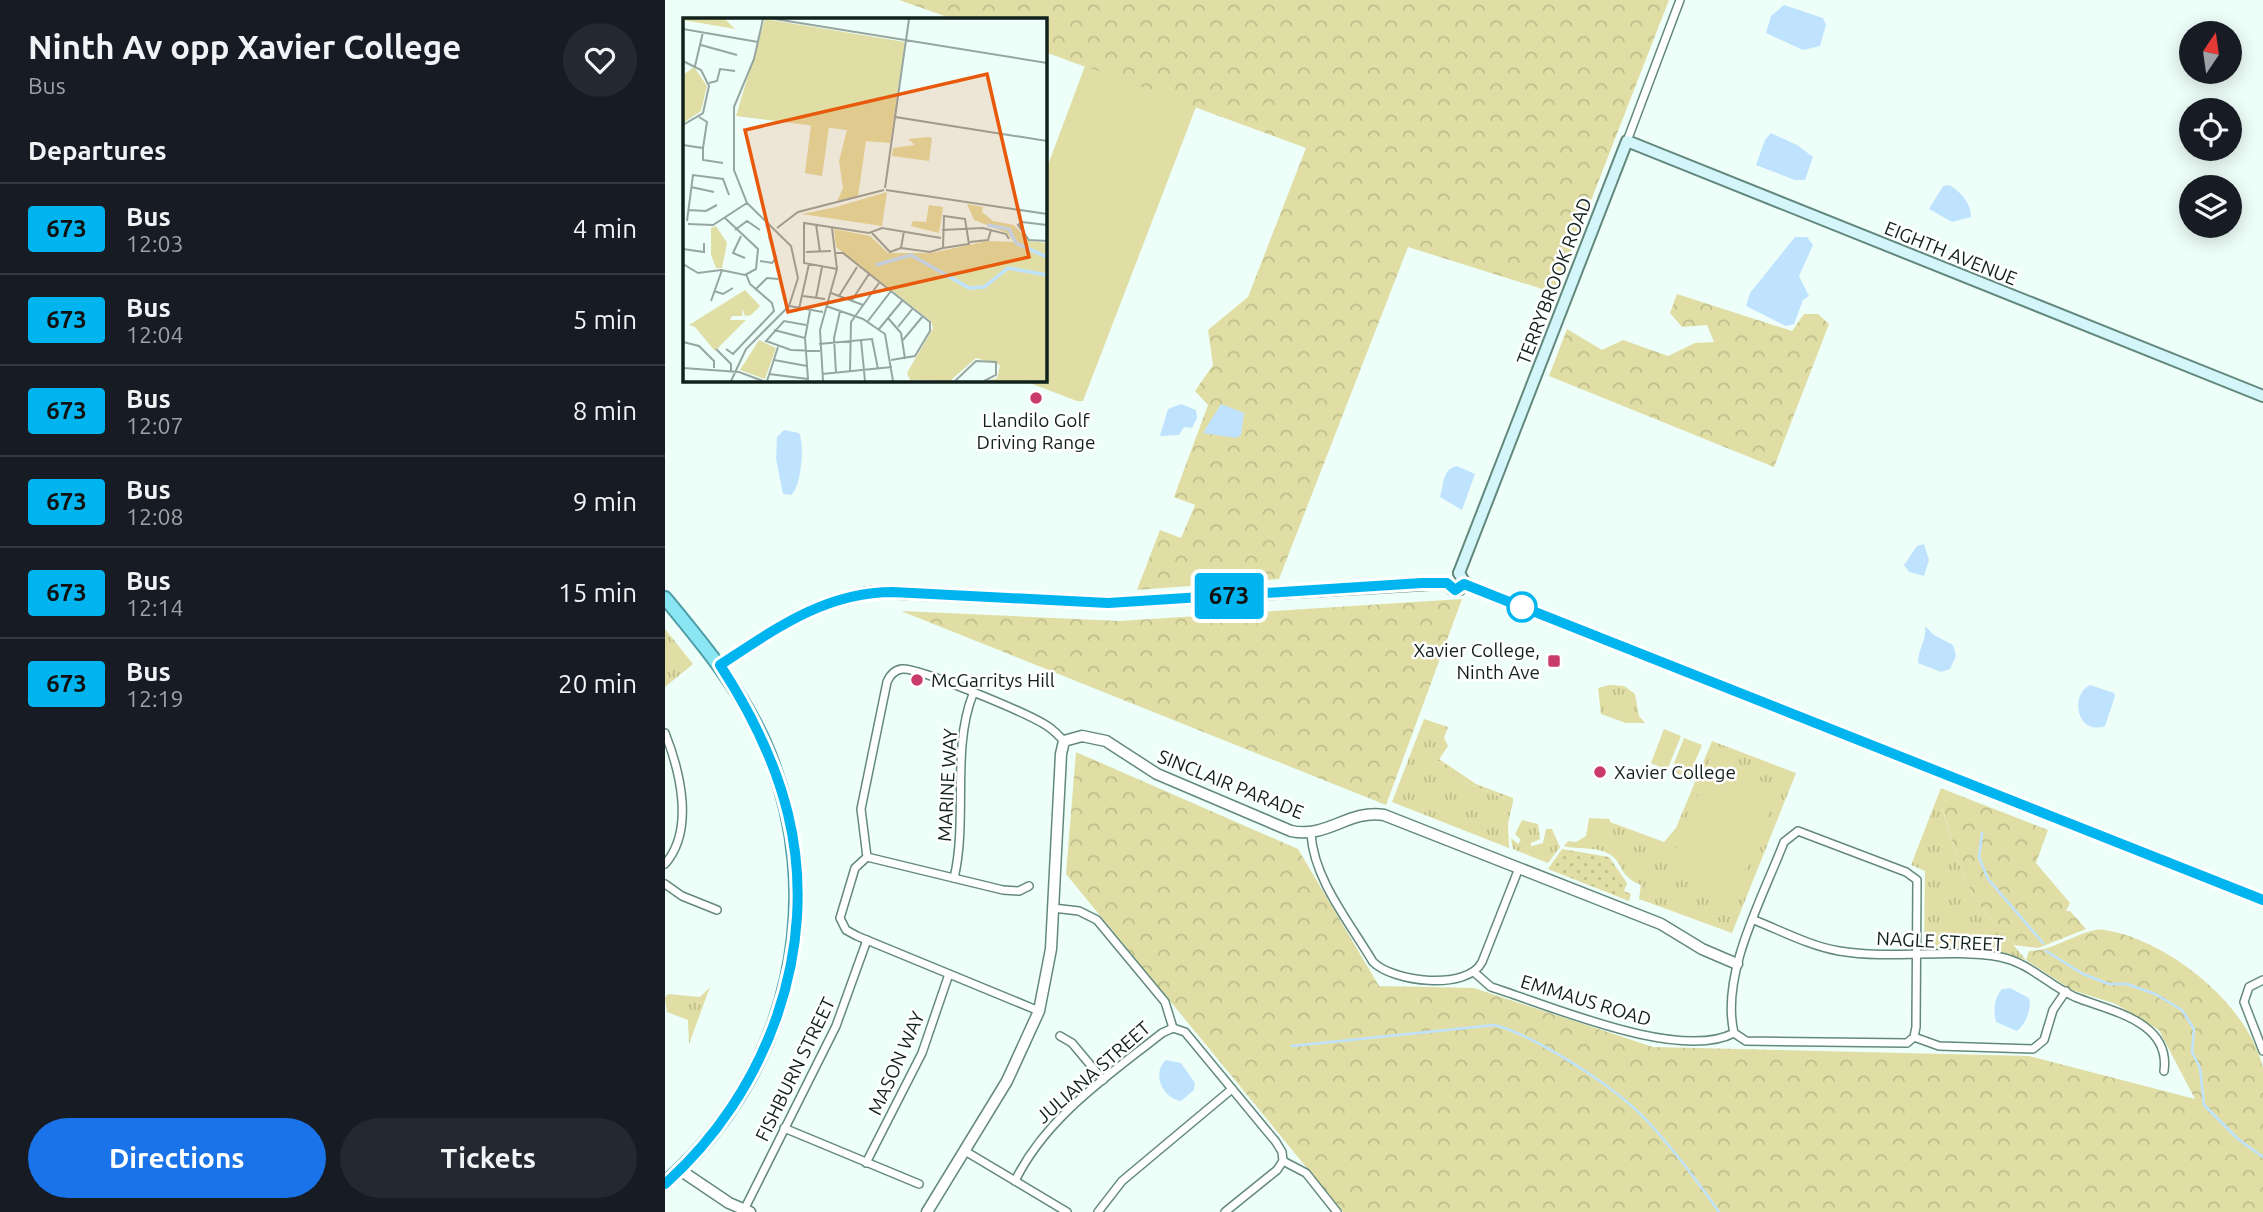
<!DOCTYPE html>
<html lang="en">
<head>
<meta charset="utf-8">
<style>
  body { margin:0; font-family:Ubuntu,sans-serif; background:#242831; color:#f1f3f6; height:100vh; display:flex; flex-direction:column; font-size:26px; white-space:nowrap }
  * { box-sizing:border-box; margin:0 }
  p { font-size:23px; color:#9ea1a6 }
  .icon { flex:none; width:38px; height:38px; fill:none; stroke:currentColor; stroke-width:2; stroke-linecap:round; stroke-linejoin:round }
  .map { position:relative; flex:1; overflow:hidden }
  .panel { display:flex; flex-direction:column; background:#171b24; width:665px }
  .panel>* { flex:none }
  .badge { padding:0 14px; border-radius:5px; font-size:24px; line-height:46px }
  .needle { width:46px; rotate:13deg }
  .fabs { position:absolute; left:1514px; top:21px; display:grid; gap:14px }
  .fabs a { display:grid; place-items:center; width:63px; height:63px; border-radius:50%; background:#171b24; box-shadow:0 4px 18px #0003; font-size:35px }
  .map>.badge { position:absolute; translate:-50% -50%; box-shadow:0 0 0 4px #fff }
  h2 { padding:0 28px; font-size:26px; line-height:63px }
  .round { display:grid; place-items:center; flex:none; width:74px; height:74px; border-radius:37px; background:#242831 }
  .headline { display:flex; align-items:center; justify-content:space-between; height:119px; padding:0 28px }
  h1 { font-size:33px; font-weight:700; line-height:52px }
  .primary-button { display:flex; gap:14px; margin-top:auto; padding:14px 28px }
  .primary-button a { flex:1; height:80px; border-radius:42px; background:#1a73e8; color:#fff; font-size:28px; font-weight:700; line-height:80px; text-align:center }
  .primary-button a+a { background:#242831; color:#f1f3f6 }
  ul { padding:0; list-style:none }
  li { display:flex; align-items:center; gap:21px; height:91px; padding:0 28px; border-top:2px solid #363941 }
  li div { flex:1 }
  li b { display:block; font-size:26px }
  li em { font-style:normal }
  li .badge { min-width:77px; font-weight:700; text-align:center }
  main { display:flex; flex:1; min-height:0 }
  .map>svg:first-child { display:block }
  .grass { fill:url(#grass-tufts) }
  .forest { fill:url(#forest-crowns) }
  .garden { fill:url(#garden-dots) }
  .pitch { fill:#e0dea5 }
  .water { fill:#bfe3ff }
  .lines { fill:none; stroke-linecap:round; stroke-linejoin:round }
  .stream { stroke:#bfe3ff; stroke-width:2.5 }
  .minor-casing { stroke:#63897d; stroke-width:10 }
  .tertiary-casing { stroke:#63897d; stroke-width:13 }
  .secondary-casing { stroke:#63897d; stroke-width:14 }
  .trunk-casing { stroke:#4d9da6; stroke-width:16 }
  .minor { stroke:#fff; stroke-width:7 }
  .tertiary { stroke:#fff; stroke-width:10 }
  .secondary { stroke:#d3f6fa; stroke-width:10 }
  .trunk { stroke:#8ae6f3; stroke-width:12 }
  .line-casing { stroke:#fff; stroke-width:16 }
  .line { stroke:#00b5ef; stroke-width:10 }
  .poi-dot { fill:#c83b6a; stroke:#fff; stroke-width:2.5 }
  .stop-dot { fill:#fff; stroke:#00b5ef; stroke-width:3.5 }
  .labels { text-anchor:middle; stroke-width:5; stroke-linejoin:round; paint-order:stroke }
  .street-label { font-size:19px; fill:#11211c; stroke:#fff }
  .poi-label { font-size:19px; fill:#11211c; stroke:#fff; text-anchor:start }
  .inset-river { fill:none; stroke:#bfe3ff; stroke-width:3.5 }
  .inset-road { fill:none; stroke:#96a6a0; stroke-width:2 }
  .view { fill:#e8590c; fill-opacity:0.15; stroke:#e8590c; stroke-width:3.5 }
  .inset-edge { fill:none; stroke:#11211c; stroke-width:3.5 }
</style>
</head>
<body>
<main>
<section class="panel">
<div class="headline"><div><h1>Ninth Av opp Xavier College</h1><p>Bus</p></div><a class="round"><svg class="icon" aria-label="heart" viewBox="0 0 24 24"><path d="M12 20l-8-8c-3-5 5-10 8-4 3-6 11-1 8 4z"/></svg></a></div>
<h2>Departures</h2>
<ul>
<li><span class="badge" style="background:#00b5ef;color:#111">673</span><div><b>Bus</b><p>12:03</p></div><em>4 min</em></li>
<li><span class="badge" style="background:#00b5ef;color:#111">673</span><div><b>Bus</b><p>12:04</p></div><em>5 min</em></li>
<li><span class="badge" style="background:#00b5ef;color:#111">673</span><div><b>Bus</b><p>12:07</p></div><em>8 min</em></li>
<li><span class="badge" style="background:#00b5ef;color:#111">673</span><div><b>Bus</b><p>12:08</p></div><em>9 min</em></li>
<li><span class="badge" style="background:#00b5ef;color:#111">673</span><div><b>Bus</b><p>12:14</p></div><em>15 min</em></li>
<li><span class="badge" style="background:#00b5ef;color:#111">673</span><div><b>Bus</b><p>12:19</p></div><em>20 min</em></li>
</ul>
<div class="primary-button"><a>Directions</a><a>Tickets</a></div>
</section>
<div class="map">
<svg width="1598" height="1212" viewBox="0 0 1598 1212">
  <defs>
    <pattern id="grass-tufts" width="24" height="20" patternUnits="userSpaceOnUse" patternTransform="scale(1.75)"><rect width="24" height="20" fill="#e0dea5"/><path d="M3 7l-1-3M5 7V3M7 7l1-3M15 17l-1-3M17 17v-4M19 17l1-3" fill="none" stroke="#bfbe8d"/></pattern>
    <pattern id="forest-crowns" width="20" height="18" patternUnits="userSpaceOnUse" patternTransform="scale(1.75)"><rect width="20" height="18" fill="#e0dea5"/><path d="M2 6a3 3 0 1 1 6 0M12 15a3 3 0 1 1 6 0" fill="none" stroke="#bfbe8d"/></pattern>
    <pattern id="garden-dots" width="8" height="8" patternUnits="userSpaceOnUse" patternTransform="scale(1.75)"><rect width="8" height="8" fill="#e0dea5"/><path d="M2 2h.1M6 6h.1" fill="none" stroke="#bfbe8d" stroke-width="1.8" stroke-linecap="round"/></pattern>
  </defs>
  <rect width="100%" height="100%" fill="#eefef8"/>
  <g class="grass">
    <path d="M0 629 28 664 0 687Z"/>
    <path d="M944 685 959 686 970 694 974 716 980 723H961L936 714 933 688Z"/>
    <path d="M759 719 783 727 779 738 783 746 773 761 802 783 848 802 843 823 844 848 727 802Z"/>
    <path d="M1047 741 1131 773 1067 933 974 899 976 885C952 875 959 862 944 854 932 846 912 850 899 846L903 841 911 842 921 836 924 818 945 819V822L999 842 1011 828Z"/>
    <path d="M1276 788 1283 791 1277 808 1294 864 1310 900 1361 960 1332 952 1266 949 1259 945 1260 871 1246 865Z"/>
    <path d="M857 820 873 824 875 839 866 843V846L878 843 881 829H887L895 847 883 863 848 849 846 838 853 844 856 840 850 834Z"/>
    <path d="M45 987 24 1044 23 1020 2 1012 0 998 3 994 35 997Z"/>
  </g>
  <g class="forest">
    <path d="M234 0H1004L890 293 743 247 614 579 472 590 495 530 516 538 530 505 509 497 543 405 530 391 548 365 543 330 583 297 641 148 380 52V19H288Z"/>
    <path d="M1012 294 1127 331 1139 314H1153L1164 324 1109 467 884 376 902 329 937 350 958 340 1003 356 1030 343 1049 342 1042 325 1017 327 1005 313Z"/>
    <path d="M797 599 721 805 236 611 454 621Z"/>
    <path d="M411 752 633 849 714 986 809 988 988 1047 1364 1056 1530 1099 1494 1030 1451 1004 1407 990 1361 960 1364 951C1389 952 1421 926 1440 930 1503 940 1583 1004 1598 1068 1598 1080 1598 1097 1598 1110 1598 1144 1598 1178 1598 1212H678L401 874Z"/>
    <path d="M1283 791 1383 830 1371 863 1405 903 1401 911H1405L1421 929 1373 948 1348 945 1310 900 1294 864 1277 807Z"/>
  </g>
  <g class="garden">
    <path d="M774 759 811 784 848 798V802L802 783 772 761Z"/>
    <path d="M897 849 944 857 962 883 959 891 966 894 964 901 883 869Z"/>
  </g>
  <g class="pitch">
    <path d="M420 66 531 107 418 401H412L357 380H380V173Z"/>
    <path d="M999 729 1016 736 1002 770 986 763Z"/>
    <path d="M1019 738 1037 745 1023 778 1006 771Z"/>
    <path d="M1047 761 1113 788 1068 899 1002 872Z"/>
  </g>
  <g class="water">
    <path d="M1119 5 1158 18 1161 25 1155 46 1138 50 1101 33 1106 16Z"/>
    <path d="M1106 133 1132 145 1148 157 1140 180H1130L1091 165 1100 140Z"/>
    <path d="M1284 185C1295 191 1306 203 1306 217L1287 222 1264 209 1278 186Z"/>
    <path d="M1130 237H1142L1148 245 1134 276 1144 296 1138 300 1129 324 1121 326 1081 306 1085 293Z"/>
    <path d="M516 404 531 410 532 418 527 428 519 427 514 435 495 436 503 409Z"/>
    <path d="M556 404 579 413 576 435 571 438 538 433Z"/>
    <path d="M119 430 134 433C140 444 136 488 126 495L118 494 111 459 112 437Z"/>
    <path d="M792 466 810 474 797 510 775 497C779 485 777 469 792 466Z"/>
    <path d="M1259 544 1264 560 1259 576 1244 572 1239 565 1252 546Z"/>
    <path d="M1260 626 1269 635 1288 645 1291 656 1285 669 1276 672 1253 663C1253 649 1262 640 1260 626Z"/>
    <path d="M1425 685 1449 693 1450 696 1440 726C1412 736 1404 695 1425 685Z"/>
    <path d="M1345 988 1364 998C1367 1008 1361 1024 1352 1031L1331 1022C1328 1009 1329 999 1337 989Z"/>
    <path d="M501 1060 516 1063 530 1083 529 1090 516 1101C498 1099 486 1073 501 1060Z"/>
  </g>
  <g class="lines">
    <g class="stream">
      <path d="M1317 833 1314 857 1323 879 1378 943"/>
      <path d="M1381 951 1418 974 1444 984H1462L1490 994 1517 1010 1529 1029 1527 1052 1535 1068 1539 1105 1573 1139 1598 1157"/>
      <path d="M627 1046 830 1025C873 1037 954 1089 984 1123 1009 1150 1033 1182 1054 1212"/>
    </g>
    <g class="minor-casing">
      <g id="minor">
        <path d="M962 141 1015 0"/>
        <path d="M799 584 1598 900"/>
        <path d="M0 733C15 771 30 830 0 864"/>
        <path d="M1133 831 1241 872 1252 880 1251 1027 1249 1037 1242 1043 1081 1041 1069 1033C1055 974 1098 897 1119 842Z"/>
        <path d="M646 834C649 880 685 923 708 962 728 982 802 991 817 962L854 868"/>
        <path d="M202 857 338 890 354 891 364 886"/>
        <path d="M289 878C303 820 286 749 308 694"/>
        <path d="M0 884 17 896 52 910"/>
        <path d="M388 908 414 911 432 920 500 1002 508 1028 520 1032 611 1142 617 1152 618 1161 641 1173 672 1212"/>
        <path d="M1089 920C1117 931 1145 946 1174 951 1227 960 1282 948 1335 957 1365 963 1383 985 1410 997 1445 1011 1506 1021 1499 1071"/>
        <path d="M810 973 826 987C884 1005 1014 1062 1069 1033"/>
        <path d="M1598 980 1584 987 1579 1002 1598 1051"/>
        <path d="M374 1011 192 936 181 930 175 918 190 868 202 857 196 809 222 682C225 675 229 670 237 669 253 667 361 713 379 724 387 728 393 735 399 741"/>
        <path d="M395 1036 407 1043 438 1080"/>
        <path d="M1249 1037 1274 1046 1368 1049 1379 1040 1388 1010 1401 991"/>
        <path d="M119 1128 254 1184"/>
        <path d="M300 1151 402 1212"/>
        <path d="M201 1163 257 1053 284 974"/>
        <path d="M350 1181C381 1117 443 1076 497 1033L508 1028"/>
        <path d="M79 1210 171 1026 202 940"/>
        <path d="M433 1212 457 1181 567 1089"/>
        <path d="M560 1212 612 1170 618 1161"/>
      </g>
    </g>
    <g class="tertiary-casing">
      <g id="tertiary">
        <path d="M15 1170 64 1203 85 1212"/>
        <path d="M262 1212 342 1081 374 1011 386 949 396 754 399 741 417 736 441 741 492 774 626 831C662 839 684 809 719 815L996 924 1037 949 1072 964"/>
      </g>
    </g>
    <g class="secondary-casing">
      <g id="secondary">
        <path d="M794 573 962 141 1598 396"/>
        <path d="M782 583 787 589H795L799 582 794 573"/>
        <path d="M55 665C104 632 150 600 210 592L443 603 782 583"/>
      </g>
    </g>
    <g class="trunk-casing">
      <path id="trunk" d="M0 598C38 644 74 687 99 742 166 896 126 1073 0 1183"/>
    </g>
    <use href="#minor" class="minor"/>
    <use href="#tertiary" class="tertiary"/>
    <use href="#secondary" class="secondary"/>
    <use href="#trunk" class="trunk"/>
  </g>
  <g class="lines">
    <g class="line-casing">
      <path id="line" d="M0 1184C102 1093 156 949 123 814 110 761 85 711 55 665 110 629 160 592 228 592L443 603 757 583H782L790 590 799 584 1598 900"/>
    </g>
    <use href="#line" class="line"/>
  </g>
  <g class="poi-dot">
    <circle cx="371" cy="398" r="7"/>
    <rect x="882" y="654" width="14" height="14" rx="3.5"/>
    <circle cx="252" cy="680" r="7"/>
    <circle cx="935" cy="772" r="7"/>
  </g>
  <circle class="stop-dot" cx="857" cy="607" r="14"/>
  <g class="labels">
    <g class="street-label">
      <text transform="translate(1286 253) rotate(22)" y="7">EIGHTH AVENUE</text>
      <text transform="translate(889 281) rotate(-69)" y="7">TERRYBROOK ROAD</text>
      <text transform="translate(566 784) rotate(22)" y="7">SINCLAIR PARADE</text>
      <text transform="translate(282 785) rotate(-87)" y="7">MARINE WAY</text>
      <text transform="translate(1275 941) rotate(3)" y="7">NAGLE STREET</text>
      <text transform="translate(921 1000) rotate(17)" y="7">EMMAUS ROAD</text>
      <text transform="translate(231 1063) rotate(-66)" y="7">MASON WAY</text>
      <text transform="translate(130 1069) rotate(-64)" y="7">FISHBURN STREET</text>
      <text transform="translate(428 1072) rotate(-41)" y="7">JULIANA STREET</text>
    </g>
    <g class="poi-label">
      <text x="371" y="427" text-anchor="middle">Llandilo Golf<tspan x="371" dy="22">Driving Range</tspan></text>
      <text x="875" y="657" text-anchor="end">Xavier College,<tspan x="875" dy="22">Ninth Ave</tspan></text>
      <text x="266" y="687">McGarritys Hill</text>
      <text x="949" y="779">Xavier College</text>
    </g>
  </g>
  <g transform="translate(18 18)">
    <rect width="364" height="364" fill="#eefef8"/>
    <path d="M11 49 24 68 18 93 0 105V57ZM246 187 260 189 256 215 228 208 230 203 243 204ZM33 208 44 225 39 250H33L28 237V210ZM62 272 77 288 68 297 62 298 60 291 59 298H49L47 302H63L32 333 12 309 6 307ZM76 322 93 330 82 361 57 352Z" fill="#e0dea5"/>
    <path d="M0 1H42L52 11 0 2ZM82 1 222 24 207 125 183 123 175 178 154 184 160 170 156 143 164 112 53 98ZM245 119 249 120 246 143 209 138 210 130 232 127 225 121ZM204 174 199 208 119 196 153 189ZM284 186 300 189 299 194 310 203 331 207 346 223 364 225V363H304L314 360 317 347 293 340 267 363 227 362 224 355 250 310 248 303 153 229 151 211 187 218 205 235H248L305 223 331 224 324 215 291 202Z" fill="#e0dea5"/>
    <path d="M17 60 20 83 0 86V62ZM128 107 146 109 139 158 122 155Z" fill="#e0dea5"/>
    <path class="inset-river" d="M304 207 326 211 333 225 364 239M193 247 228 237 286 270 301 269 325 250 364 257"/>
    <path class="inset-road" d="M92 1 364 45M0 11 75 24M18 27 54 37M0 43 18 52 26 68 20 95 0 107M12 48 20 14M26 65 34 63 37 51 52 53M212 99 226 1M0 127 20 130 24 104 16 99M20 130V142L40 145M8 169 31 174M202 170 212 99 364 123M203 172 364 196M6 192 23 193 34 187M261 198 282 201 286 226 260 230ZM4 203 10 157 40 161 46 177M5 206 30 207 64 185M133 206 137 234M364 207 339 204 335 207 346 222 364 223M94 210 115 194 201 172M52 212 64 203 77 212M259 212 300 210 323 216 326 221M189 215 207 234 218 230 221 213M58 218 50 235 62 240M287 224 305 222 308 212M218 230 247 234 260 230M0 231 21 234V225M123 234 148 233M153 235H160L247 304V313L232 338 208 342M77 243 89 245 93 240 86 219M0 246 15 255 38 252 62 257 73 251 75 231 42 200M154 251 121 245V205L186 215 199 210 258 220M72 272 84 260 95 261M31 273 40 276 50 270M148 275 180 287M120 278 142 281M156 278 174 249M133 280 139 249M169 282 186 256M28 283 39 252M106 288 140 294M143 288 180 301 202 316 210 363M116 291 126 246M205 300 218 315 222 341M185 303 208 273M123 307 101 303 83 323 108 332 137 333M215 309 230 290M196 311 219 283M91 312 122 320M178 322 182 363M220 322 240 298M0 324 16 328 31 343V350M136 326 189 321 195 351M33 331 48 346V353M43 331 50 336 91 293 89 285 67 266 63 256M91 342 124 348M0 350 56 354 80 363M167 354 168 304 196 265M153 355 151 320 157 293M86 356 125 361 122 320 127 293M139 356 209 349M48 363 63 331 106 288 115 260 108 228 64 185 51 152V89L71 41 80 1M84 363 95 329M140 363 137 312 154 251 149 210M272 363 293 343 313 344V357L301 363"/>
    <path class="view" d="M304 56 346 239 105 294 62 112Z"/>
    <rect width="364" height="364" class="inset-edge"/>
  </g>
</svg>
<div class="fabs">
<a><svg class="needle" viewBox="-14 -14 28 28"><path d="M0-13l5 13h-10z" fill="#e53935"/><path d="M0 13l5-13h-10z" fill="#9ea1a6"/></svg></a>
<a><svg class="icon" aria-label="locate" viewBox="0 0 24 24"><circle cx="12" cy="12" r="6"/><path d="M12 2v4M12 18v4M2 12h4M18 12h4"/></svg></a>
<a><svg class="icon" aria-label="layers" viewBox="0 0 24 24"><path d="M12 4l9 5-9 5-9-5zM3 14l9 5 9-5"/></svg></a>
</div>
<b class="badge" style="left:564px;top:596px;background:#00b5ef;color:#111">673</b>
</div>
</main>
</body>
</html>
